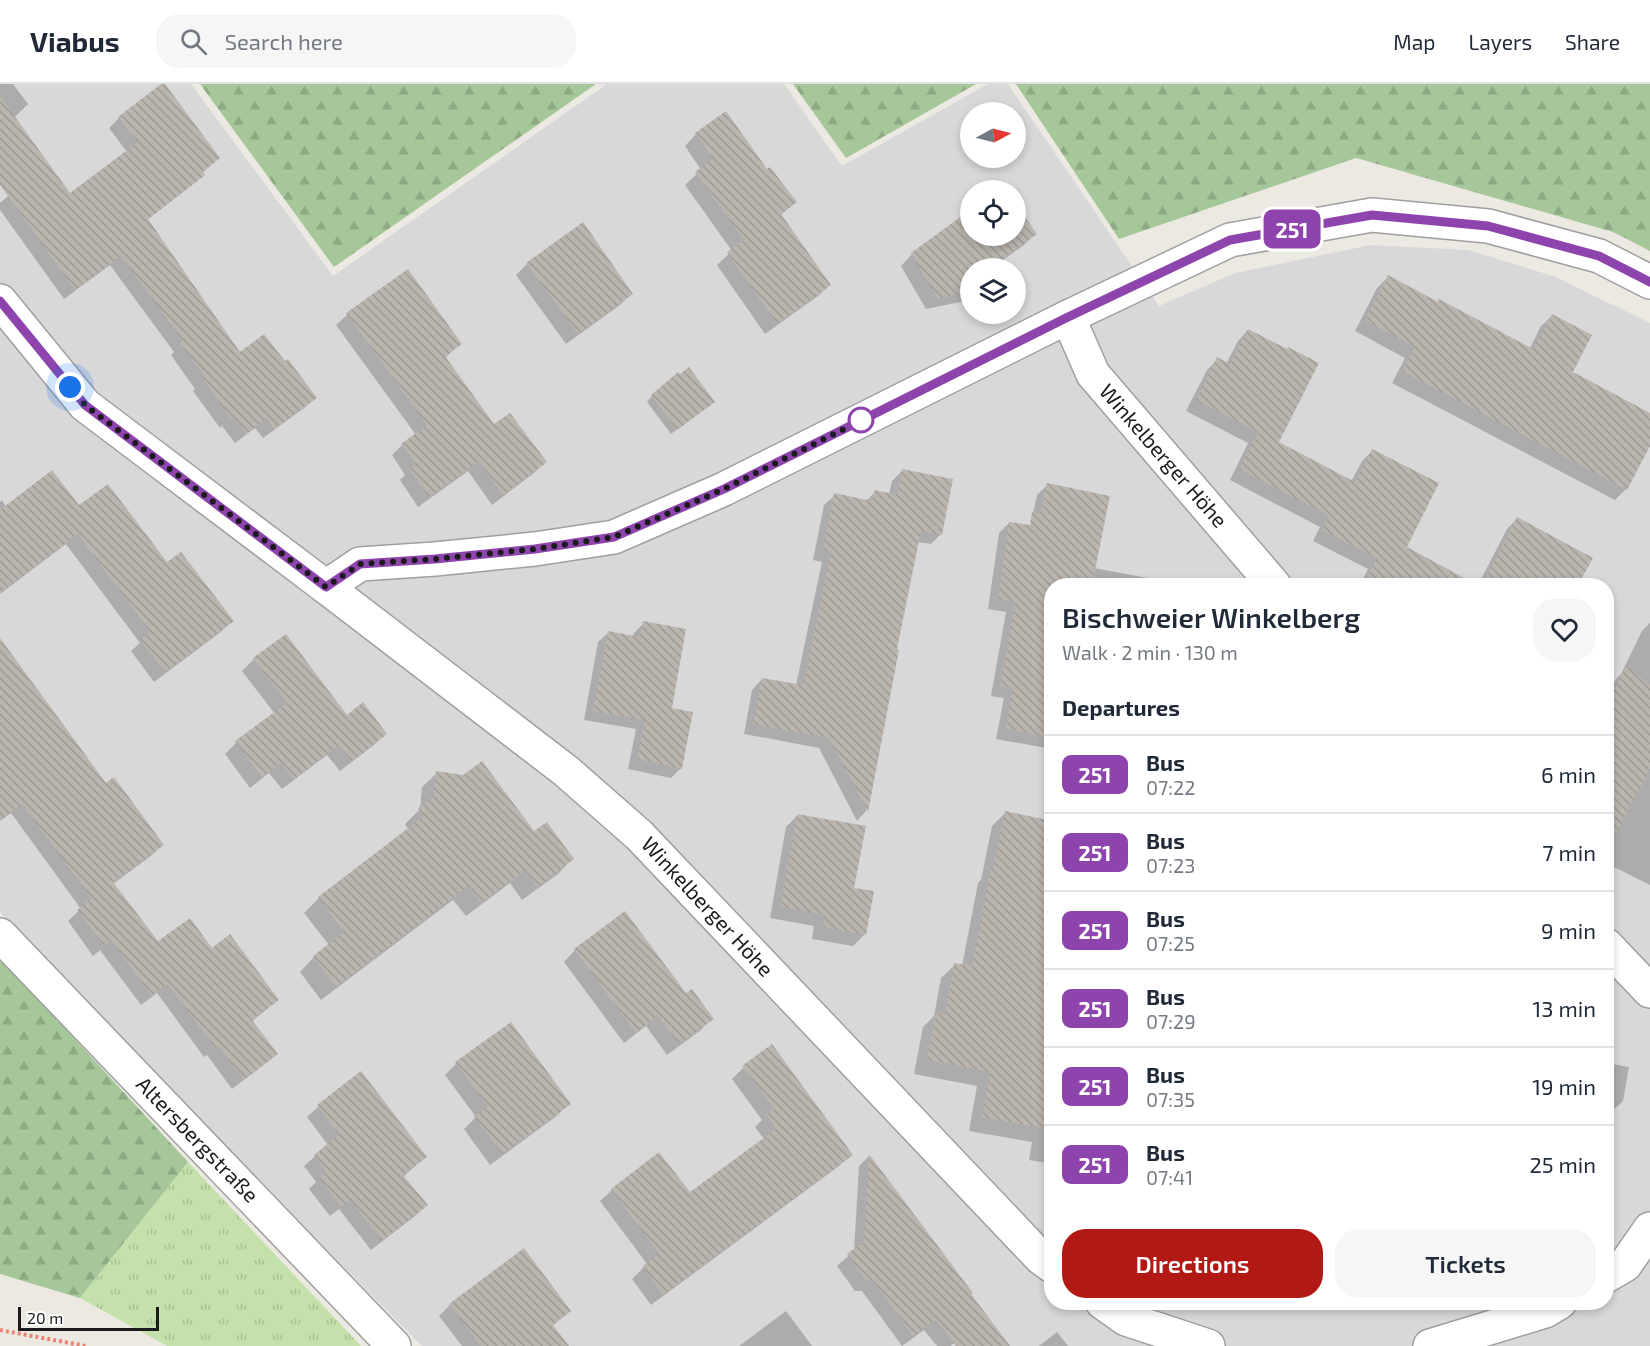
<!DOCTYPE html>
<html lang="en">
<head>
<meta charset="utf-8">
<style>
  body { margin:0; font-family:"Exo 2",sans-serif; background:#f6f6f7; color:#1f2937; height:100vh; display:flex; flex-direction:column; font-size:22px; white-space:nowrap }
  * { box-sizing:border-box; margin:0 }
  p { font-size:20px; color:#747a83 }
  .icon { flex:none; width:33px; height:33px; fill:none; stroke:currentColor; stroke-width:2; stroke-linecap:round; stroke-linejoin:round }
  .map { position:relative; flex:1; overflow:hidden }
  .side { position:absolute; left:1044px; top:494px; width:570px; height:732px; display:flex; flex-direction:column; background:#fff; border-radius:24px; box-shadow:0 3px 9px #0003 }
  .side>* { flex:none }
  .badge { padding:0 12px; border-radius:9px; font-size:21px; line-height:39px }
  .needle { width:39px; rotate:83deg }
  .buttons { position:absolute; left:960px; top:18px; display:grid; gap:12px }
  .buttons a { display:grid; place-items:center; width:66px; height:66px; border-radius:50%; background:#fff; box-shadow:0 3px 9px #0003; font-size:30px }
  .scale { position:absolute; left:18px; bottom:15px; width:141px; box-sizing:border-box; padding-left:6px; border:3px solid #1b1b1b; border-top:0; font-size:16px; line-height:21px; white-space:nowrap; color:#1b1b1b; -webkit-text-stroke:4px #fff; paint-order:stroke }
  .you { position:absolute; width:30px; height:30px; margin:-15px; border:4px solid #fff; border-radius:50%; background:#1a73e8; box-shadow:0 0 0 9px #1a73e833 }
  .map>.badge { position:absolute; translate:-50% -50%; box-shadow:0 0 0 3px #fff }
  h2 { padding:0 18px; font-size:22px; line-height:54px }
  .round { display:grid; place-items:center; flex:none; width:63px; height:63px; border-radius:24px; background:#f6f6f7 }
  .summary { display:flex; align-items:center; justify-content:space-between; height:102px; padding:0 18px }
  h1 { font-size:28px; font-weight:600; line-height:45px }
  .button { display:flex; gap:12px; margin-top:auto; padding:12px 18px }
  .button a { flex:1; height:69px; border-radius:24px; background:#b21914; color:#fff; font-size:24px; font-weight:600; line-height:69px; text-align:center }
  .button a+a { background:#f6f6f7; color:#1f2937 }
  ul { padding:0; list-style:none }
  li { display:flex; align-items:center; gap:18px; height:78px; padding:0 18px; border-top:2px solid #e0e1e3 }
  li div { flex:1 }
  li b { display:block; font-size:22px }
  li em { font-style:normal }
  li .badge { min-width:66px; font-weight:700; text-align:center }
  header { display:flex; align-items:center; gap:36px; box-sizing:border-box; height:84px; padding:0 30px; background:#fff; border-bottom:2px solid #e0e1e3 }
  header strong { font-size:28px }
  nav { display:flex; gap:33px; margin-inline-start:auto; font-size:21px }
  .search { width:420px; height:54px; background:#f6f6f7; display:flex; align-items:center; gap:15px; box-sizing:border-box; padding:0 21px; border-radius:24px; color:#747a83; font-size:22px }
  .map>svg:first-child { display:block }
  .residential { fill:#d9d8d8; fill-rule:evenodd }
  .grass { fill:url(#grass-tufts) }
  .forest { fill:url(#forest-firs) }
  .shadow { fill:#0003 }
  .building { fill:url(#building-back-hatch) }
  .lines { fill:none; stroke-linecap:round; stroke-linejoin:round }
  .minor-casing { stroke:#9f9f9f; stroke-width:36 }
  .path { stroke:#eb8374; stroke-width:4; stroke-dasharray:3 3; stroke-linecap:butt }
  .minor { stroke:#fff; stroke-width:33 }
  .line-casing { stroke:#fff; stroke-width:14 }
  .line { stroke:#8e44ad; stroke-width:9 }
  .walk { stroke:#1b1b1b; stroke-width:6; stroke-dasharray:0 10.8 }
  .stop-dot { fill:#fff; stroke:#8e44ad; stroke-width:3 }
  .labels { text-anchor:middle; stroke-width:6; stroke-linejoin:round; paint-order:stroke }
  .street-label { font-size:21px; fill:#1b1b1b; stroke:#fff }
</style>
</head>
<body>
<header>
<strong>Viabus</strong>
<div class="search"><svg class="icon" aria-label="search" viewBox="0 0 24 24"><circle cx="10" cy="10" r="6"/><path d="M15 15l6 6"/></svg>Search here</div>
<nav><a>Map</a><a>Layers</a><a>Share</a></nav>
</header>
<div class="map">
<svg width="1650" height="1262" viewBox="0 0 1650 1262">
  <defs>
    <pattern id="grass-tufts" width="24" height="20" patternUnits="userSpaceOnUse" patternTransform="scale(1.5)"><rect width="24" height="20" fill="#c4e1ac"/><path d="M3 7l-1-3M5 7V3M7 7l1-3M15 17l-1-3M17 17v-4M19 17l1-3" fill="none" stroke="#a8c093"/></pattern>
    <pattern id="forest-firs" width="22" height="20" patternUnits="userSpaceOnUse" patternTransform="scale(1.5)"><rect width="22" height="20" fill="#a6c79a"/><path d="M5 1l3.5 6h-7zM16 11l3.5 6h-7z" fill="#8eaa84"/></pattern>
    <pattern id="building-back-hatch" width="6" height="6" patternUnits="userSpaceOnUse" patternTransform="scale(1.5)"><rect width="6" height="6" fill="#bbb5af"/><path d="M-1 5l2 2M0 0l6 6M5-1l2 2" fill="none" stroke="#a09b96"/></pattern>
  </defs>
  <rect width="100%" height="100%" fill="#ece9e2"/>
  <path class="residential" d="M0 0H191L333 192 607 0H784L842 82 988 0H1008L1159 222 1235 189 1371 161 1468 166 1553 192 1650 239V1262H422L33 870 0 828ZM970 28H1016V74H970ZM970 106H1016V152H970ZM970 184H1016V230H970ZM1052 501H1606V1218H1052Z"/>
  <path class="grass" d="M188 1078 361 1262H167L80 1214Z"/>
  <g class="forest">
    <path d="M200 0H596L334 183Z"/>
    <path d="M793 0H976L846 74Z"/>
    <path d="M1016 0H1650V167L1613 148 1356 74 1119 155Z"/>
    <path d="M0 874 188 1078 80 1214 0 1190Z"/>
  </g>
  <g class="shadow">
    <path d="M0 0H13L28 20 16 32 0 43Z"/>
    <path d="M119 34 203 91 192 101 147 136 239 270 315 314 304 324 263 354 255 344 235 359 222 342 220 344 193 307 195 305 171 271 174 268 110 181 64 215 0 126V119L8 112 48 82 69 111 127 68 109 44Z"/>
    <path d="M696 50 767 87 795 118 780 132 830 201 818 212 765 250 717 181 732 167 685 101 701 86 685 62Z"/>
    <path d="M1016 122 1035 150 1024 161 992 184H970V216L926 225 901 182 912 170 970 128V152H1016Z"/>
    <path d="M527 180 631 210 620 221 566 260 516 191Z"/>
    <path d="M408 187 460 260 445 274 494 342 545 378 534 389 492 421 468 387 418 423 400 396 405 391 392 371 402 361 416 351 336 241 347 231Z"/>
    <path d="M1388 193 1530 264 1541 242 1552 232 1571 288 1650 330V358L1626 405 1615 416 1392 299 1405 274 1355 247 1377 204Z"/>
    <path d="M1248 246 1277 359 1351 398 1362 377 1372 367 1405 463 1474 501H1360L1368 485 1313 457 1320 443 1230 396 1248 359 1186 327 1207 286 1218 275 1226 280 1238 257Z"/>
    <path d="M652 312 707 323 671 350 647 318Z"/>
    <path d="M902 387 941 450 931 460 917 458 895 567H898L866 727 857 737 819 664 744 650 752 606 762 595 796 601 822 478 813 476 824 421 835 411 866 417 875 408 889 410 892 397Z"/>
    <path d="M1047 401 1094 484 1185 501H1052V665L996 655 1004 614 991 612 1006 528 988 525 999 449 1009 439 1030 443 1037 411Z"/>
    <path d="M2 416 6 423H79L167 480 232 537 222 547 154 598 131 567 140 559 66 460 0 510V418Z"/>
    <path d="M1517 435 1576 501H1478L1507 445Z"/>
    <path d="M644 539 670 625 681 684 671 694 628 685 636 645 584 636 598 558 608 549 633 553 634 549Z"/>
    <path d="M1650 539V801L1606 779V612L1616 595 1621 590 1642 547Z"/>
    <path d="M286 552 346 633 385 650 374 661 340 687 327 671 282 705 269 689 250 704 225 670 236 659 275 630 242 587 254 575Z"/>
    <path d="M0 557 106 701 162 761 152 771 113 800 157 859 211 866 277 916 266 926 251 938 276 970 265 980 232 1005 207 971 204 973 157 909 141 921 100 866 93 872 68 837 81 825 11 729 0 737Z"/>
    <path d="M437 689 572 775 558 790 522 816 510 799 466 832 453 816 321 916 300 888 314 873 329 861 304 829 319 814 409 746 405 740 420 725 422 703Z"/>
    <path d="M1005 729 1052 1008V1080L1029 1076 1032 1058 969 1047 977 1002 914 990 923 943 934 932 941 894 955 881 962 882 978 799 981 796 992 742Z"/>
    <path d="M797 732 853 805 865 850 853 862 812 855 814 842 770 834 786 743Z"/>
    <path d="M575 866 685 911 712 934 701 946 667 971 646 942 624 959 564 878Z"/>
    <path d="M1606 979 1629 983 1623 1017 1609 1030H1606Z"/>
    <path d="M456 980 569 1019 558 1031 490 1081 464 1045 476 1033 445 991Z"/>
    <path d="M743 984 851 1071 839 1082 651 1221 632 1195 647 1180 600 1117 612 1106 689 1111 764 1055 755 1043 762 1036 732 995Z"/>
    <path d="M361 989 425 1073 403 1093 426 1121 415 1132 371 1166 339 1125 330 1132 309 1105 316 1098 304 1082 328 1061 307 1033 318 1023Z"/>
    <path d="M869 1072 971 1208 975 1244 950 1262H937L924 1246 902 1262 862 1207H855L837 1182 854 1167 859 1082Z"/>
    <path d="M450 1221 569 1226 552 1242 567 1262H462L439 1232Z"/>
    <path d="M786 1227 812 1262H739Z"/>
    <path d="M1057 1248 1068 1262H1039Z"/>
  </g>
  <g class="building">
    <path d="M161 0H165L220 74 203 88 205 91 148 135 240 268 264 250 285 277 288 275 317 314 274 345 266 334 246 350 233 333 231 335 203 295 205 293 180 259 183 257 121 172 75 206 0 101V12L70 109 138 58 118 33Z"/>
    <path d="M726 27 767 85 770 83 797 118 781 130 831 201 777 240 727 168 744 156 695 88 713 75 695 49Z"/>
    <path d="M1016 120 1037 150 990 184H970V207L938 215 911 169 970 126V152H1016Z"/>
    <path d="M583 138 633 210 578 250 526 179Z"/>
    <path d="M408 185 462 260 445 272 494 340 510 329 547 378 503 411 479 378 429 413 409 385 416 380 401 360 427 341 346 229Z"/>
    <path d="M1388 191 1438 218 1439 215 1533 265 1552 230 1592 251 1573 288 1650 329V362L1627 406 1402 287 1415 263 1365 236Z"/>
    <path d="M1248 245 1287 265 1288 263 1319 279 1279 358 1355 398 1372 365 1439 399 1407 463 1477 501H1364L1377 474 1322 446 1329 432 1239 385 1258 348 1196 316 1217 273 1230 280Z"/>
    <path d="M689 283 715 318 677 346 651 311 678 288 680 290Z"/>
    <path d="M902 385 953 395 942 451 921 447 897 565 899 566 868 728 829 654 753 640 762 594 803 601 831 468 823 466 834 409 872 417 875 406 897 411Z"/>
    <path d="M52 386 79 421 108 400 167 478 181 468 234 537 165 588 140 556 150 548 78 450 0 509V426Z"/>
    <path d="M1047 399 1110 412 1092 501H1052V654L1006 645 1013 604 1000 602 1016 518 998 515 1009 438 1030 441 1032 428 1041 429Z"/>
    <path d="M1517 433 1593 474 1578 501H1482Z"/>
    <path d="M643 537 686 545 672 624 693 628 682 685 637 675 645 636 593 627 608 547 640 553Z"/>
    <path d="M286 550 347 631 363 618 387 650 352 677 339 661 294 695 281 679 262 693 235 657 287 619 253 574Z"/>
    <path d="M0 554 106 699 114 693 164 761 113 798 158 857 190 834 212 864 230 850 279 916 252 936 278 970 244 996 218 962 215 964 168 900 152 912 112 857 104 862 77 826 96 811 91 814 22 720 0 736Z"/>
    <path d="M1626 582 1650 601V685L1606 768V620Z"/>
    <path d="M482 677 534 747 547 738 574 775 537 803 525 786 481 819 468 802 336 903 313 872 344 848 318 813 424 732 418 724 433 713 436 687 463 691Z"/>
    <path d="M1005 727 1052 737V1046L982 1033 990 988 927 976 936 928 945 930 954 879 972 882 991 784H993Z"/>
    <path d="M797 730 866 742 854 804 874 807 866 851 823 843 825 831 780 823Z"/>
    <path d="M625 827 686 909 692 905 714 935 679 960 658 932 636 949 574 865Z"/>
    <path d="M511 938 571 1020 502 1070 474 1032 488 1023 455 978Z"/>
    <path d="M772 960 853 1071 663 1211 643 1182 659 1170 611 1105 659 1068 690 1108 776 1045 766 1030 774 1025 742 982Z"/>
    <path d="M361 987 427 1073 403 1091 428 1121 382 1157 350 1116 341 1123 319 1093 326 1087 314 1071 339 1051 317 1021Z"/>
    <path d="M869 1070 973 1209 971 1210 1010 1262H956L936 1236 913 1252 873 1196 866 1197 847 1170 864 1157Z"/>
    <path d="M524 1164 571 1227 553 1241 569 1262H481L449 1220Z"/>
  </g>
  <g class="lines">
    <g class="minor-casing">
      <g id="minor">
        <path d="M0 217 85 321 326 503 360 480 435 475 535 465 614 453 724 405 1068 233 1230 156 1372 131 1488 142 1599 172 1650 198"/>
        <path d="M1068 233 1093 290 1274 501"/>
        <path d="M326 503 566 687 639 751 1041 1174 1052 1182"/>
        <path d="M0 851 394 1262"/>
        <path d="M1606 861 1650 907"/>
        <path d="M1606 1192 1625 1181 1650 1145"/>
        <path d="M1102 1218 1126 1235 1208 1262"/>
        <path d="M1430 1262 1545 1227 1560 1218"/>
      </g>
    </g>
    <path class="path" d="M0 1246 86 1262"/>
    <use href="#minor" class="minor"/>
  </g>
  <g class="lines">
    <g class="line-casing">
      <path id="line" d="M0 217 85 321 326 503 360 480 435 475 535 465 614 453 724 405 1068 233 1230 156 1372 131 1488 142 1599 172 1650 198"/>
    </g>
    <use href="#line" class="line"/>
    <path class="walk" d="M70 303 85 321 326 503 360 480 435 475 535 465 614 453 724 405 866 334 861 336"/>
  </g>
  <circle class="stop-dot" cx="861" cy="336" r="12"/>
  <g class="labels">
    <g class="street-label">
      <text transform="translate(1163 372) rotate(49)" y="7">Winkelberger Höhe</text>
      <text transform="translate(707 823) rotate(47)" y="7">Winkelberger Höhe</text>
      <text transform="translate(197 1056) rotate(46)" y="7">Altersbergstraße</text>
    </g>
  </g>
</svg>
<div class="buttons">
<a><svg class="needle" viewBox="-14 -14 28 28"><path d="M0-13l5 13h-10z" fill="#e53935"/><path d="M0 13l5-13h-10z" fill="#747a83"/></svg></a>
<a><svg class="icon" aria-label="locate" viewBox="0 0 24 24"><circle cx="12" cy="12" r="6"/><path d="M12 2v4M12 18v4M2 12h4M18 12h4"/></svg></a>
<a><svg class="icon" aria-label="layers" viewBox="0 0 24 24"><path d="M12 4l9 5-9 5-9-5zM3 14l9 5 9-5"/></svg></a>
</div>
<div class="scale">20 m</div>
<div class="you" style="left:70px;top:303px"></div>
<b class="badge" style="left:1292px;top:145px;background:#8e44ad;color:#fff">251</b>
<section class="side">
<div class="summary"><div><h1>Bischweier Winkelberg</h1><p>Walk · 2 min · 130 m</p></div><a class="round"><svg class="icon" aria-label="heart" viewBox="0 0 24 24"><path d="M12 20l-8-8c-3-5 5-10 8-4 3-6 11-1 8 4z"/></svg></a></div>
<h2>Departures</h2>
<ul>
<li><span class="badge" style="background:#8e44ad;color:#fff">251</span><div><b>Bus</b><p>07:22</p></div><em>6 min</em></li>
<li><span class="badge" style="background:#8e44ad;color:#fff">251</span><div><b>Bus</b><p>07:23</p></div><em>7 min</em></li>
<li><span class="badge" style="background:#8e44ad;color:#fff">251</span><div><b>Bus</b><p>07:25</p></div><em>9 min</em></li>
<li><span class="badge" style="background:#8e44ad;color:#fff">251</span><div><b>Bus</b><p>07:29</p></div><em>13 min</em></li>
<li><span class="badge" style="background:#8e44ad;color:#fff">251</span><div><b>Bus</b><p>07:35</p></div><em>19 min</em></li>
<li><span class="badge" style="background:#8e44ad;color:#fff">251</span><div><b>Bus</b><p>07:41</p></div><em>25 min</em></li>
</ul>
<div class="button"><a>Directions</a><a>Tickets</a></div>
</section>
</div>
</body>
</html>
